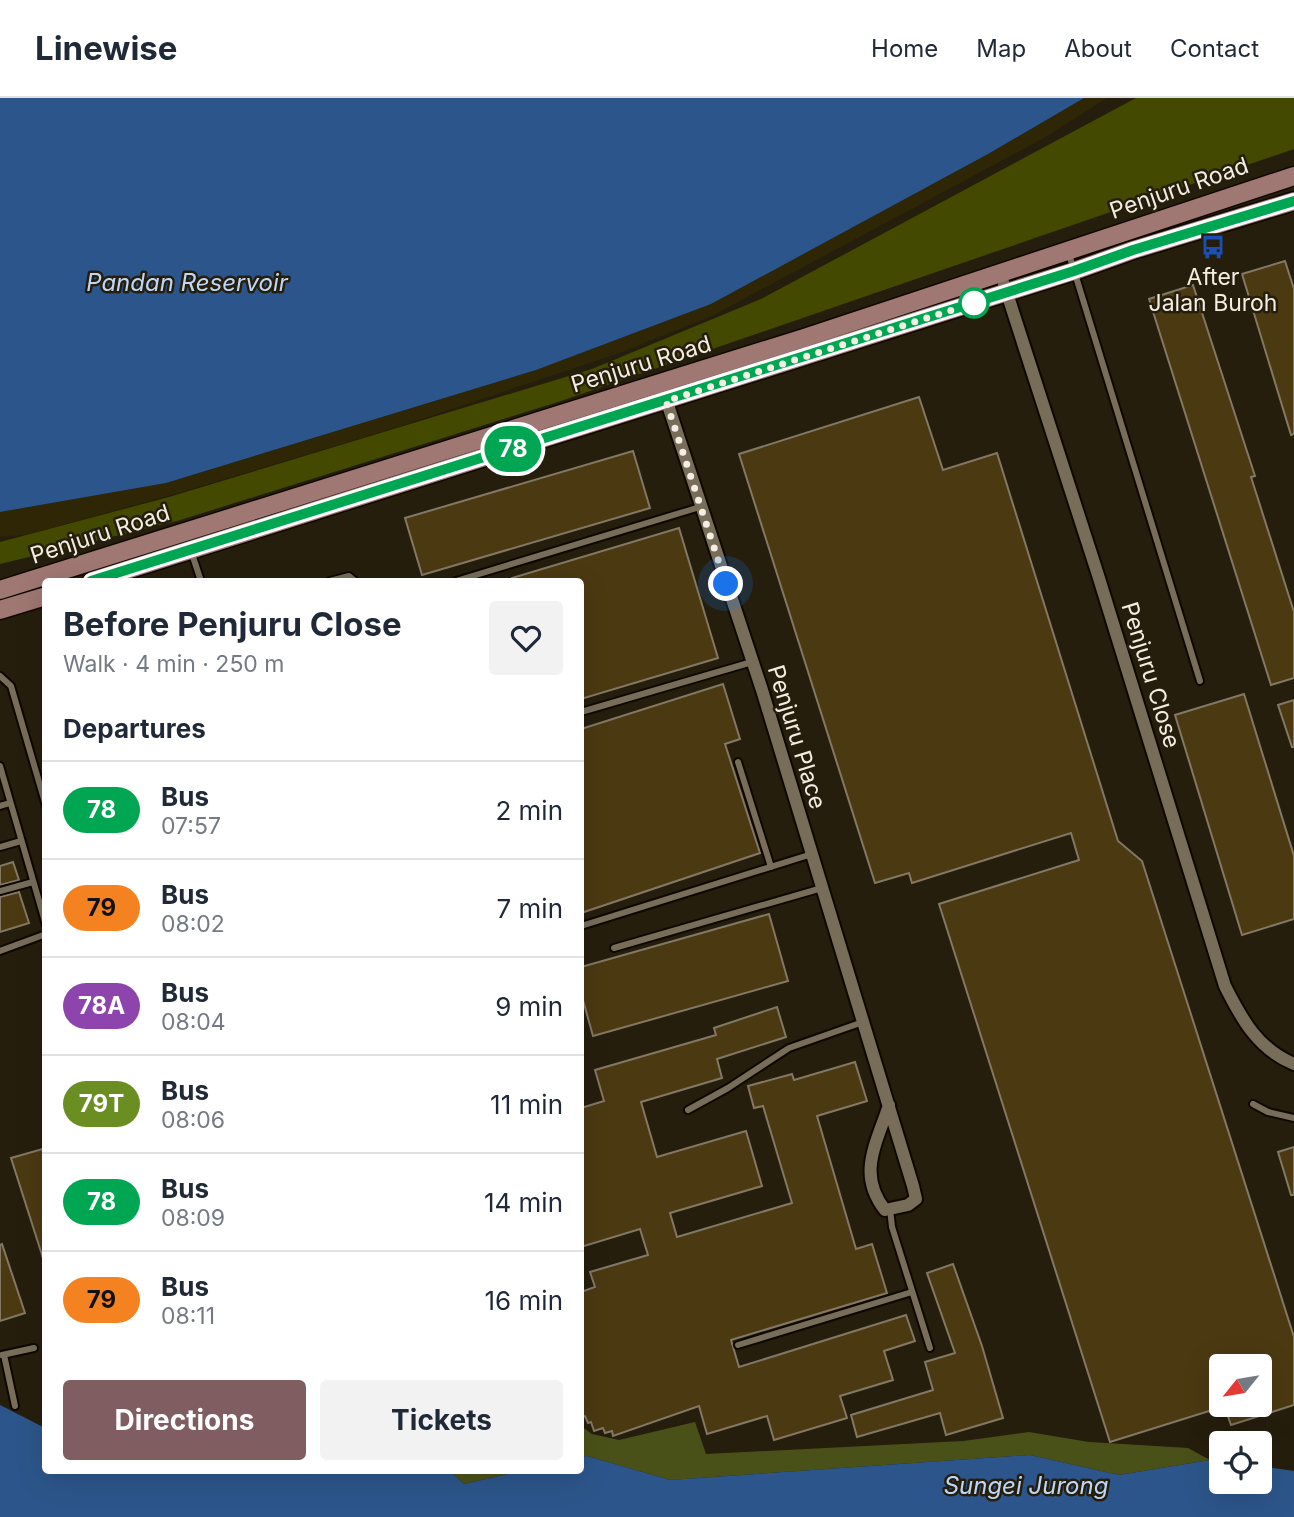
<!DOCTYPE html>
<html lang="en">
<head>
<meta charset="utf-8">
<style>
  body { margin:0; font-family:Inter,sans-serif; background:#f2f2f3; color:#1f2937; height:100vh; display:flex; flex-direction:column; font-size:26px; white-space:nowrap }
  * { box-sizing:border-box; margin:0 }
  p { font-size:23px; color:#747a83 }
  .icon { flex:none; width:38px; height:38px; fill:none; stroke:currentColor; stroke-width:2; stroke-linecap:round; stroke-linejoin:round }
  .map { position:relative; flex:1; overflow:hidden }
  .details { position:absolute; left:42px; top:480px; width:542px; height:896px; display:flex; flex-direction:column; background:#fff; border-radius:7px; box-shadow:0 7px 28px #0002 }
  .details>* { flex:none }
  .badge { padding:0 14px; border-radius:23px; font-size:24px; line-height:46px }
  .needle { width:46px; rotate:240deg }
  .tools { position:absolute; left:1209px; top:1256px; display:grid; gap:14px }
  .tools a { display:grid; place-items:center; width:63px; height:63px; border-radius:7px; background:#fff; box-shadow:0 7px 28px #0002; font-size:35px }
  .you { position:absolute; width:35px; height:35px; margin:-18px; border:5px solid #fff; border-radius:50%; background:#1a73e8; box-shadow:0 0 0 10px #1a73e833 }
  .map>.badge { position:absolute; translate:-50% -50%; box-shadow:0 0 0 4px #fff }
  h2 { padding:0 21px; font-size:26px; line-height:63px }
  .round { display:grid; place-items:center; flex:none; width:74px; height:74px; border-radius:7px; background:#f2f2f3 }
  .overview { display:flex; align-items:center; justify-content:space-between; height:119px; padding:0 21px }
  h1 { font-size:33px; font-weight:700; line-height:52px }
  .cta { display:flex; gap:14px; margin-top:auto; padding:14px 21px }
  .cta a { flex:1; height:80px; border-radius:7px; background:#7f5d61; color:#fff; font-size:28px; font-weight:700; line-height:80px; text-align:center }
  .cta a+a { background:#f2f2f3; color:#1f2937 }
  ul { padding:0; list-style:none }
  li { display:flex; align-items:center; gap:21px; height:98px; padding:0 21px; border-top:2px solid #e0e1e3 }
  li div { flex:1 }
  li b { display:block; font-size:26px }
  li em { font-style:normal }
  li .badge { min-width:77px; font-weight:700; text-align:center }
  header { display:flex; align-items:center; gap:42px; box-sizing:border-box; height:98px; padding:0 35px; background:#fff; border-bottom:2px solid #e0e1e3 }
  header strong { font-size:33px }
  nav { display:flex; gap:38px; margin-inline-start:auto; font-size:24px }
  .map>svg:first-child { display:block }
  .green { fill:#434a00 }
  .forest { fill:#4a5118 }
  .sand { fill:#2e2605 }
  .water { fill:#2c568b }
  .building { fill:#4b3912; stroke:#827864; stroke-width:2 }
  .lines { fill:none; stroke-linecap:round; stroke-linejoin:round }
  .lane-casing { stroke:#0f0800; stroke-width:10 }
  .street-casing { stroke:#0f0800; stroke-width:16 }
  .secondary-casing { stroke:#0f0800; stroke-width:21 }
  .lane { stroke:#776d59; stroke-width:6 }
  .street { stroke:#776d59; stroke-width:12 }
  .secondary { stroke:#9f7773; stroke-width:18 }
  .line-casing { stroke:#fff; stroke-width:16 }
  .line { stroke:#00a651; stroke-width:10 }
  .walk { stroke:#f3ede2; stroke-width:7; stroke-dasharray:0 12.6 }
  .stop-dot { fill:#fff; stroke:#00a651; stroke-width:3.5 }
  .labels { text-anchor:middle; stroke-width:5; stroke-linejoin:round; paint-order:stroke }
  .street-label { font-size:23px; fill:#f3ede2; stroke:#261e0d }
  .poi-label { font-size:23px; fill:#f3ede2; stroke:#261e0d }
  .water-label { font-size:24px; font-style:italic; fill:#bfd7f7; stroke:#261e0d }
</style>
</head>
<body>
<header>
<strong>Linewise</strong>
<nav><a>Home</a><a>Map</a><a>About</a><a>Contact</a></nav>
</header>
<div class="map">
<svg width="1294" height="1419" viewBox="0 0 1294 1419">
  <rect width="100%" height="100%" fill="#261e0d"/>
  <path class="green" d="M1136 0H1294V51L558 304 177 423 0 466V444L169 399 592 271 761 201Z"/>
  <g class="forest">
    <path d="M695 1324 706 1356 963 1343 1029 1334 1089 1344 1188 1350 1210 1362 1119 1377 1030 1357 670 1382 587 1358 581 1359V1328L592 1336 619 1342Z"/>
    <path d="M449 1372H526L464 1386Z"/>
  </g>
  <path class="sand" d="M1084 0H1107L1044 40 712 218 617 256 395 330 168 398 29 436 0 439V414L166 385 536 272 711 206 988 56Z"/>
  <g class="water">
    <path d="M0 0H1084L988 56 711 206 536 272 166 385 0 414Z"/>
    <path d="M0 1307 45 1330 46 1372H449L464 1386 526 1372H581V1359L587 1358 670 1382 1030 1357 1119 1377 1210 1362 1221 1364 1222 1384H1260V1368L1294 1373V1419H0Z"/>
  </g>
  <g class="building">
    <path d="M1285 163 1294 191V336L1291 337 1242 176Z"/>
    <path d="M1193 187 1255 378 1251 379 1294 514V580L1271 587 1149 201Z"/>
    <path d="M919 299 943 372 997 355 1118 743 1142 763 1294 1239V1307L1231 1327 1224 1307H1260V1269H1222V1309L1110 1344 939 806 1079 762 1071 735 912 785 909 775 875 785 739 356Z"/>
    <path d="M633 353 650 410 422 477 405 420Z"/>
    <path d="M679 430 718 560 581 601V483H512V480Z"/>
    <path d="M723 586 740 641 725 646 760 755 581 815V631Z"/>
    <path d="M1244 596 1294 758V821L1242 837 1175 617Z"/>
    <path d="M1294 602V649H1292L1278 607Z"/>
    <path d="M13 764 19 782 0 787V768Z"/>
    <path d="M19 794 29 825 0 834V799Z"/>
    <path d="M769 816 788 883 593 938 581 895V869Z"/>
    <path d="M777 909 786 939 717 961 722 980 641 1004 657 1059 746 1033 762 1088 670 1115 677 1139 792 1105 763 1008 754 1010 748 988 792 976 794 982 855 964 867 1003 817 1018 856 1151 872 1146 887 1195 731 1242 739 1269 906 1217 915 1243 884 1253 893 1282 840 1298 847 1320 774 1342 767 1318 707 1336 699 1308 613 1338 612 1333 605 1335 603 1330 594 1333 591 1324 588 1325 585 1318 581 1320V1194L595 1189 590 1174 648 1157 640 1131 581 1149V1010L604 1003 595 972 716 937 714 930Z"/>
    <path d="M1294 1049V1097H1291L1278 1054Z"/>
    <path d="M46 1050V1160H43L11 1060Z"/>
    <path d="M2 1146 25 1215 0 1223V1147Z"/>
    <path d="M953 1166 982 1248 1003 1320 946 1337 940 1315 857 1339 851 1317 933 1292 925 1264 955 1255 927 1175Z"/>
  </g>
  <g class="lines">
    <g class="lane-casing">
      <g id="lane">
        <path d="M1069 156 1200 583"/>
        <path d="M191 453 201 483"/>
        <path d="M330 483 349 478 355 483"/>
        <path d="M456 483 700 409"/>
        <path d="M0 578 11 588 46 708"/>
        <path d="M581 614 752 564"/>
        <path d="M738 664 771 769"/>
        <path d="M0 668 46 827"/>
        <path d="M0 708 10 705"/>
        <path d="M0 749 21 743"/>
        <path d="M0 793 33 784"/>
        <path d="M581 828 812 756"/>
        <path d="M614 850 822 790"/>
        <path d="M0 853 46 836"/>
        <path d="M1253 1006 1268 1014 1294 1020"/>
        <path d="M688 1012 728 990 789 950 863 924"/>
        <path d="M890 1111 892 1129 930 1250"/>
        <path d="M738 1247 912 1194"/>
        <path d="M2 1257 34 1250"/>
        <path d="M4 1257 15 1308"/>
      </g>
    </g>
    <g class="street-casing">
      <g id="street">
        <path d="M1004 186 1098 477 1225 888C1242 922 1258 951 1294 966"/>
        <path d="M664 295 762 592 913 1088 916 1101 908 1107 885 1112C857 1076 876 1047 889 1007"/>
      </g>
    </g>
    <g class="secondary-casing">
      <g id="secondary">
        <path d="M92 483 1074 173 1133 152 1294 103"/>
        <path d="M0 492 804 240 1294 78"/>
        <path d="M0 512 46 498"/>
      </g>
    </g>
    <use href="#lane" class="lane"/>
    <use href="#street" class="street"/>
    <use href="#secondary" class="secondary"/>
  </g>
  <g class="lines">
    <g class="line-casing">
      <path id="line" d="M91 483 1074 173 1133 152 1294 103"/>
    </g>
    <use href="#line" class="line"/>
    <path class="walk" d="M726 486 666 303 974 205"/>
  </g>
  <defs>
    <g id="bus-bare" transform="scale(1.89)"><path d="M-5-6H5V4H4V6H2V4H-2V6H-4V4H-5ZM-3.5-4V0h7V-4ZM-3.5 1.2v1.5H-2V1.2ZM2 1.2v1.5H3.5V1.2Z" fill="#1a4fb4" stroke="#261e0d" stroke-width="2.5" paint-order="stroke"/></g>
  </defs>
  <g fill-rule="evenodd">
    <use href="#bus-bare" x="1213" y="149"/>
  </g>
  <circle class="stop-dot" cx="974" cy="205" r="14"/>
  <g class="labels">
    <g class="street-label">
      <text transform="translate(1179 90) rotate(-19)" y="8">Penjuru Road</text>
      <text transform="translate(641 266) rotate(-17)" y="8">Penjuru Road</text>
      <text transform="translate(100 436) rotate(-18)" y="8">Penjuru Road</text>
      <text transform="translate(1151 577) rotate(73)" y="8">Penjuru Close</text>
      <text transform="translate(797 639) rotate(73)" y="8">Penjuru Place</text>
    </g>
    <g class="poi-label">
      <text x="1213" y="187">After<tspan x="1213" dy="26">Jalan Buroh</tspan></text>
    </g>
    <g class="water-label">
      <text x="187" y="193">Pandan Reservoir</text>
      <text x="1026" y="1396">Sungei Jurong</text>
    </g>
  </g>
</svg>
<div class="tools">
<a><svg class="needle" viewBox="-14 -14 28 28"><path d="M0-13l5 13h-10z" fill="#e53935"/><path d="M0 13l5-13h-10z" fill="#747a83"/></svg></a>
<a><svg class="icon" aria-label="locate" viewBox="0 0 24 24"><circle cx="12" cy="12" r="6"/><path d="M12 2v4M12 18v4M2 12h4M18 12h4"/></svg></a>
</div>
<div class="you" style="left:726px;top:486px"></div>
<b class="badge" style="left:513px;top:351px;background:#00a651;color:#fff">78</b>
<section class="details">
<div class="overview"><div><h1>Before Penjuru Close</h1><p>Walk · 4 min · 250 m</p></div><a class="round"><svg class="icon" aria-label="heart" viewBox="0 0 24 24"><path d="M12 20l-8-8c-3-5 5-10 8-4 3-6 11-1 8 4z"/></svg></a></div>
<h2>Departures</h2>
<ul>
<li><span class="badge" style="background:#00a651;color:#fff">78</span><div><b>Bus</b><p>07:57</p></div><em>2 min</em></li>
<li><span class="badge" style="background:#f58220;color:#111">79</span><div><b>Bus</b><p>08:02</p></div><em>7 min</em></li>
<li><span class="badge" style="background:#8e44ad;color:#fff">78A</span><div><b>Bus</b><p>08:04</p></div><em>9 min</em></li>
<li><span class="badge" style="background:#6b8e23;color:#fff">79T</span><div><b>Bus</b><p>08:06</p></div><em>11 min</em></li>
<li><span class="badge" style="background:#00a651;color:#fff">78</span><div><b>Bus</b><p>08:09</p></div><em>14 min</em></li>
<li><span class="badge" style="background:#f58220;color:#111">79</span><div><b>Bus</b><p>08:11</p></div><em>16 min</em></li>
</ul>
<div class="cta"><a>Directions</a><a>Tickets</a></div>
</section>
</div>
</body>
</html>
